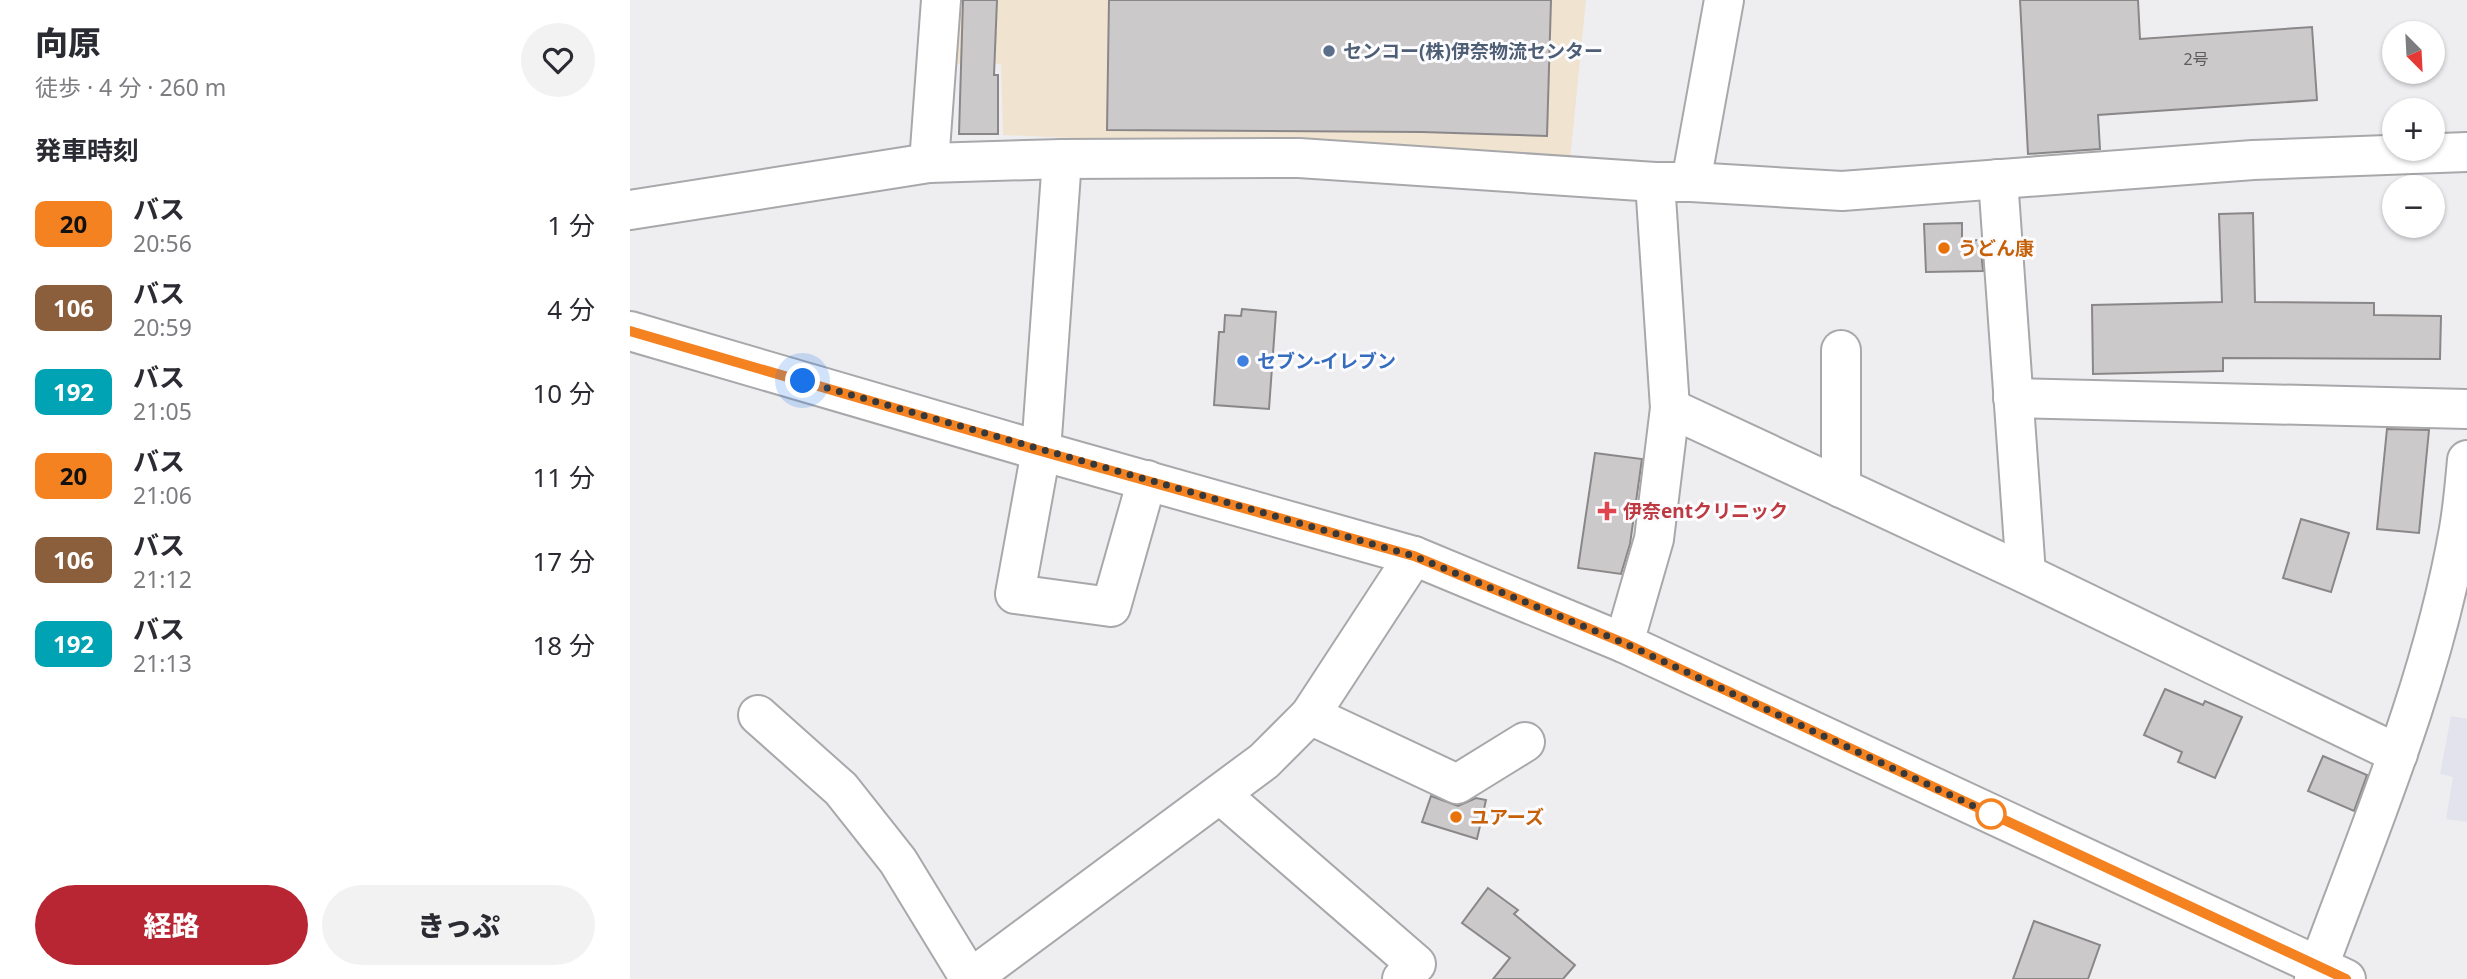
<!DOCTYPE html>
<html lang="ja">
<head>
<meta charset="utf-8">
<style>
  body { margin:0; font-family:"Noto Sans","Noto Sans JP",sans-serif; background:#f2f2f3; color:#2b2b33; height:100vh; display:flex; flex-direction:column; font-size:26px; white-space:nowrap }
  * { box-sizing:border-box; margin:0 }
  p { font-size:23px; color:#7c7c81 }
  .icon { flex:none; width:38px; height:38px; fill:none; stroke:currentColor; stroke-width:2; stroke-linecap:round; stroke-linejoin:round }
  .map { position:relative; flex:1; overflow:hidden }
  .sheet { display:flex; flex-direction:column; background:#fff; width:630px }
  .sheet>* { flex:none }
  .badge { padding:0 14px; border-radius:10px; font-size:24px; line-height:46px }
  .needle { width:46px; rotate:156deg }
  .controls { position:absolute; left:1752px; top:21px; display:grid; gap:14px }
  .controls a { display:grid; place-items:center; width:63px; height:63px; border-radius:50%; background:#fff; box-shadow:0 2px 5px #0004; font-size:35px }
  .you { position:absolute; width:35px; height:35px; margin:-18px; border:5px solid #fff; border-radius:50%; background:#1a73e8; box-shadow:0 0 0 10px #1a73e833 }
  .map>.badge { position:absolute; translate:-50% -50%; box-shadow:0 0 0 4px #fff }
  h2 { padding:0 35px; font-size:26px; line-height:63px }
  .round { display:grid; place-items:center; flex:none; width:74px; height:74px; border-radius:37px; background:#f2f2f3 }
  .overview { display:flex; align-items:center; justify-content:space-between; height:119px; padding:0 35px }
  h1 { font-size:33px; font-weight:800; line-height:52px }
  .action { display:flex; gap:14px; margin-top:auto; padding:14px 35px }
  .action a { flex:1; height:80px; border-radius:42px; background:#b72632; color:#fff; font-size:28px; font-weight:800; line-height:80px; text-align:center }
  .action a+a { background:#f2f2f3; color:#2b2b33 }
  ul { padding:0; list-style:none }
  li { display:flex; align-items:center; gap:21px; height:84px; padding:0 35px }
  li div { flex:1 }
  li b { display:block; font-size:26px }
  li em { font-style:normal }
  li .badge { min-width:77px; font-weight:700; text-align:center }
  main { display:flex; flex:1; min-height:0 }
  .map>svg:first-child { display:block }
  .built { fill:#e2e3ed }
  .industrial { fill:#f0e3cf }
  .building { fill:#ccc9ca; stroke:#8a8788; stroke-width:2 }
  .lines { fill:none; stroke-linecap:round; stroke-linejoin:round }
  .minor-casing { stroke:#a8a8ab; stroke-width:42 }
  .major-casing { stroke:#a8a8ab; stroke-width:42 }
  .minor { stroke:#fff; stroke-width:38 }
  .major { stroke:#fff; stroke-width:38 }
  .line-casing { stroke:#fff; stroke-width:16 }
  .line { stroke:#f58220; stroke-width:10 }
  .walk { stroke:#373839; stroke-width:7; stroke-dasharray:0 12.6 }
  .service-dot { fill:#5c6f8a; stroke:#fcfcfe; stroke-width:2.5 }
  .food-dot { fill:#e8710a; stroke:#fcfcfe; stroke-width:2.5 }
  .shop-dot { fill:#3f7fe0; stroke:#fcfcfe; stroke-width:2.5 }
  .health-dot { fill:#e0444e; stroke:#fcfcfe; stroke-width:2.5 }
  .stop-dot { fill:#fff; stroke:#f58220; stroke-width:3.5 }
  .labels { text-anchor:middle; stroke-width:6; stroke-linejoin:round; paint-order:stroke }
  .number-label { font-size:16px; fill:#5c5c5d }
  .service-label { font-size:19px; font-weight:bold; fill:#4e5e75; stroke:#fcfcfe; text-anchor:start }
  .food-label { font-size:19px; font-weight:bold; fill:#c56008; stroke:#fcfcfe; text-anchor:start }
  .shop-label { font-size:19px; font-weight:bold; fill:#366cbe; stroke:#fcfcfe; text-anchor:start }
  .health-label { font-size:19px; font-weight:bold; fill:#be3a42; stroke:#fcfcfe; text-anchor:start }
</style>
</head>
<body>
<main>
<section class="sheet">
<div class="overview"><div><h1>向原</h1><p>徒歩 · 4 分 · 260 m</p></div><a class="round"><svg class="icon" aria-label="heart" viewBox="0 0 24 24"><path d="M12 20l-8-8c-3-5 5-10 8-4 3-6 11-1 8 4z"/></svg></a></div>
<h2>発車時刻</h2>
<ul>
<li><span class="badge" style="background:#f58220;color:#111">20</span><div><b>バス</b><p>20:56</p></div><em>1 分</em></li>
<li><span class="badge" style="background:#8b5e3c;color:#fff">106</span><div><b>バス</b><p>20:59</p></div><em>4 分</em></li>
<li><span class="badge" style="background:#00a3b4;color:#fff">192</span><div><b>バス</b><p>21:05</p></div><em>10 分</em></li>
<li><span class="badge" style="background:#f58220;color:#111">20</span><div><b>バス</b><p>21:06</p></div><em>11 分</em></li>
<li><span class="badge" style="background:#8b5e3c;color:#fff">106</span><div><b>バス</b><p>21:12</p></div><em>17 分</em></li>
<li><span class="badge" style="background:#00a3b4;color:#fff">192</span><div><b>バス</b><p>21:13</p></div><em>18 分</em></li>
</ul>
<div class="action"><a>経路</a><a>きっぷ</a></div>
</section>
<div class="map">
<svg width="1837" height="979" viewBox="0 0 1837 979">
  <rect width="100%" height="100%" fill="#eeeef1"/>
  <path class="built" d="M1821 716 1837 719V822L1816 819 1823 777 1810 774Z"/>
  <path class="industrial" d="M328 0H956L940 160 373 135 371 64H326Z"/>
  <g class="building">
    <path d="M333 0H367L364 75H368V134H329Z"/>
    <path d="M479 0H921L917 136 792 132 477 130Z"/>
    <path d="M1390 0H1508L1510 39 1682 27 1687 100 1468 115 1470 149 1398 154Z"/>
    <path d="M1623 213 1625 302 1744 303V315L1811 316 1810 359 1593 358V371L1463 374 1462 305 1592 302 1589 214Z"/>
    <path d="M1332 223V241L1350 240 1353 271 1296 272 1294 224Z"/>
    <path d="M612 309 646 312 639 409 584 405 589 332H594L595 315 611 316Z"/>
    <path d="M1757 429 1799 430 1789 533 1747 529Z"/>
    <path d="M965 453 1012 459 1000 544 991 574 948 568Z"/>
    <path d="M1671 519 1719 533 1701 592 1653 578Z"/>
    <path d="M1535 689 1573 705 1575 701 1612 717 1585 778 1548 762 1552 752 1514 735Z"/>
    <path d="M1693 756 1737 775 1724 811 1678 791Z"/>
    <path d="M801 796 828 806 846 798 856 800 847 839 792 822Z"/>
    <path d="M858 888 888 910 884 914 945 965 933 979H863L880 958 832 923Z"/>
    <path d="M1404 921 1470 945 1458 979H1383Z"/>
  </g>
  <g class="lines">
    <g class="minor-casing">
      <g id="minor">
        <path d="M432 159 411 451 385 594 481 607 517 480"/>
        <path d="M299 163 311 0"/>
        <path d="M1368 179 1396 574"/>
        <path d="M1061 182 1094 0"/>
        <path d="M0 210 299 163 432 159 669 158 1025 182H1061L1212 191 1623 160 1837 152"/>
        <path d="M1211 350V488"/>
        <path d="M1383 398 1837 409"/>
        <path d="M1040 408 1396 574 1768 754"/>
        <path d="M994 643 1024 539 1040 408 1025 182"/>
        <path d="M128 715 211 789 268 861 340 979"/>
        <path d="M680 715 827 784 895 742"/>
        <path d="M590 794 786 964 772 979"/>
        <path d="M340 979 634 761 680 715 784 556"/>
        <path d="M1684 979C1738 832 1802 684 1829 529 1833 506 1835 483 1837 460"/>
      </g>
    </g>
    <g class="major-casing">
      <path id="major" d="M0 331 411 451 784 556 994 643 1716 979"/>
    </g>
    <use href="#minor" class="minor"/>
    <use href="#major" class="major"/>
  </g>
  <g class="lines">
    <g class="line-casing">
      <path id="line" d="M0 331 411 451 784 556 994 643 1716 979"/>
    </g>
    <use href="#line" class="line"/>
    <path class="walk" d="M173 381 784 556 994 643 1361 814"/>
  </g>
  <circle class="service-dot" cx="699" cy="51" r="7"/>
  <g class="food-dot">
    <circle cx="1314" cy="248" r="7"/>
    <circle cx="826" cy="817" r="7"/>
  </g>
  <circle class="shop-dot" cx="613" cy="361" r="7"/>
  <path class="health-dot" d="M973.5 500.5h7v7h7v7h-7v7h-7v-7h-7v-7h7z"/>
  <circle class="stop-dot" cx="1361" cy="814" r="14"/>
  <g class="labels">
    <g class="number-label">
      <text x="1566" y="65">2号</text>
    </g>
    <g class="service-label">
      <text x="713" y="58">センコー(株)伊奈物流センター</text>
    </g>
    <g class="food-label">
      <text x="1328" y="255">うどん康</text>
      <text x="840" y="824">ユアーズ</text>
    </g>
    <g class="shop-label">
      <text x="627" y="368">セブン-イレブン</text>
    </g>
    <g class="health-label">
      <text x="993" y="518">伊奈entクリニック</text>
    </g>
  </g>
</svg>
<div class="controls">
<a><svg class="needle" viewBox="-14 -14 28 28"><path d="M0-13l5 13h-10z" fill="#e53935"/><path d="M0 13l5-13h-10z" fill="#7c7c81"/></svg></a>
<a>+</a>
<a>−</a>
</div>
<div class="you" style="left:173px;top:381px"></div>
</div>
</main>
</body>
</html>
